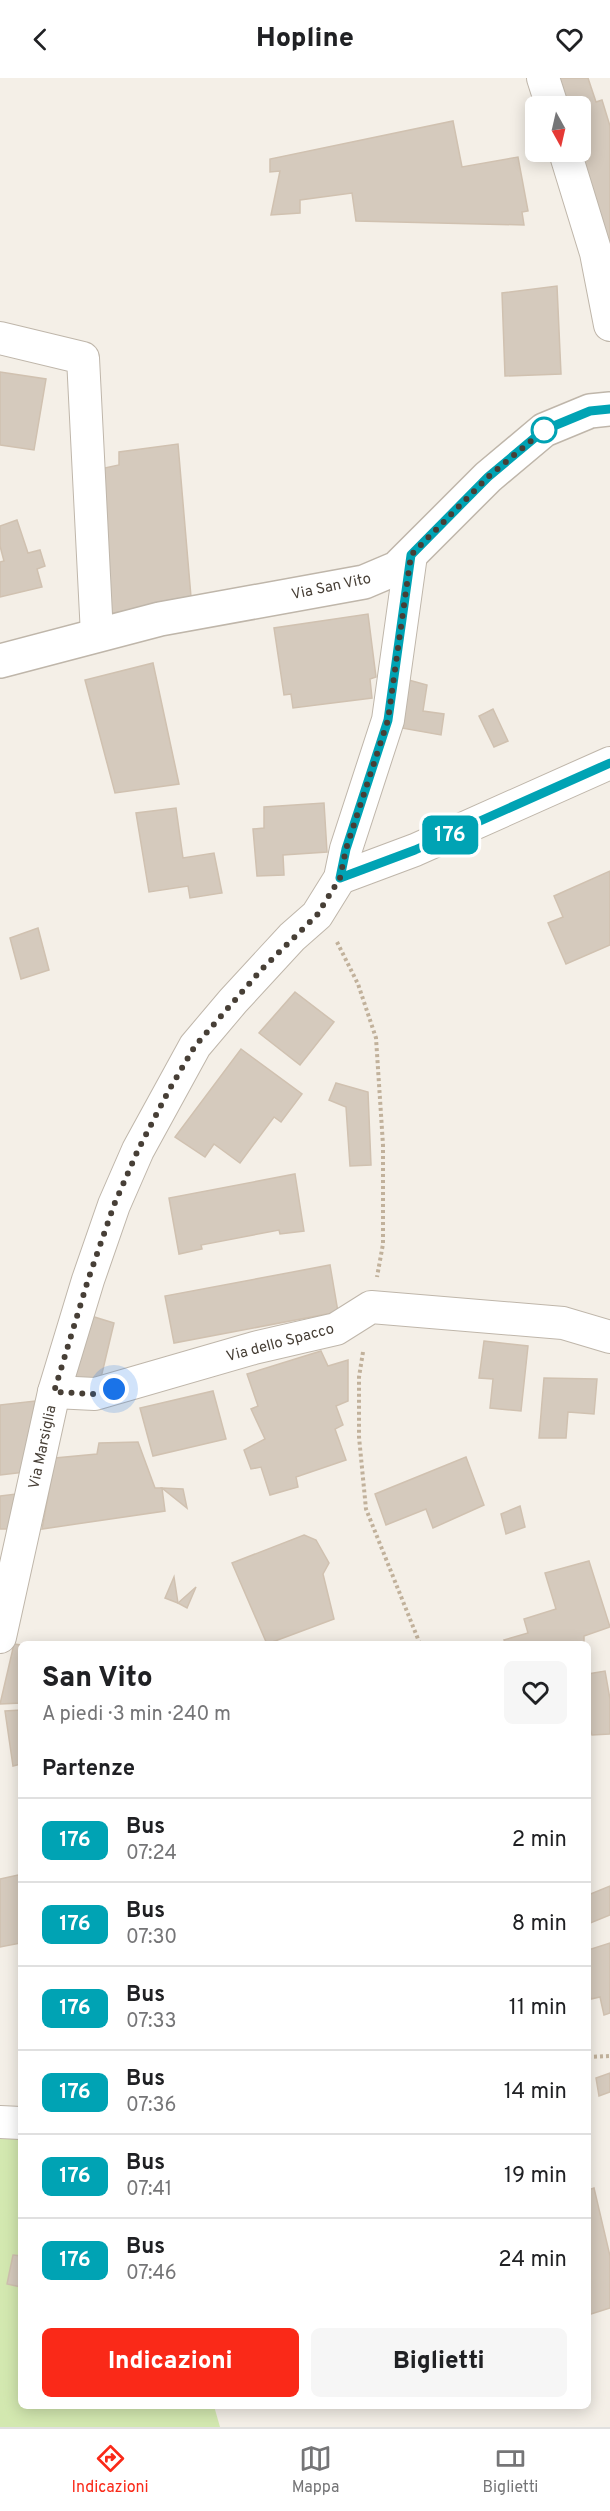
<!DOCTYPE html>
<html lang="it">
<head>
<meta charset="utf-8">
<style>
  body { margin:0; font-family:Overpass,sans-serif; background:#f6f6f6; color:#202124; height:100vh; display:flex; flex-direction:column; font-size:22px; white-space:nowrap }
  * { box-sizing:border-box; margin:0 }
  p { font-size:20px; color:#757577 }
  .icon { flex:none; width:33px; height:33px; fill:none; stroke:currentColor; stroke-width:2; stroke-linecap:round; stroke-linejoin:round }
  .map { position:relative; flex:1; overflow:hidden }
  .sheet { position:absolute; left:18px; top:1563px; width:573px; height:768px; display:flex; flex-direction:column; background:#fff; border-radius:9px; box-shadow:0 3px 15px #0003 }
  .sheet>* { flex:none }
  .badge { padding:0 12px; border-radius:9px; font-size:21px; line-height:39px }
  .needle { width:39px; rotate:172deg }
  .controls { position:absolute; left:525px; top:18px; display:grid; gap:12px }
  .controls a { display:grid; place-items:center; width:66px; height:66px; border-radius:9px; background:#fff; box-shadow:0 3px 15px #0003; font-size:30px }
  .you { position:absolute; width:30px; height:30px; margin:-15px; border:4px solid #fff; border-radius:50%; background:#1a73e8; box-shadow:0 0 0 9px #1a73e833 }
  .map>.badge { position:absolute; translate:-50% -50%; box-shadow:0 0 0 3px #fff }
  h2 { padding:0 24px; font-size:22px; line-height:54px }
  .round { display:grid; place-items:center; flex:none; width:63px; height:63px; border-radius:9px; background:#f6f6f6 }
  .overview { display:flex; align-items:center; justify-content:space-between; height:102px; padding:0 24px }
  h1 { font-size:28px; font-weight:800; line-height:45px }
  .primary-button { display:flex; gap:12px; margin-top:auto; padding:12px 24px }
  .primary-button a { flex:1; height:69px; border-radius:9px; background:#fa2918; color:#fff; font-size:24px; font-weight:800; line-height:69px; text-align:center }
  .primary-button a+a { background:#f6f6f6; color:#202124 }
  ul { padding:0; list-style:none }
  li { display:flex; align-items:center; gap:18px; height:84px; padding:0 24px; border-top:2px solid #e0e0e0 }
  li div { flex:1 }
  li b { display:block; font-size:22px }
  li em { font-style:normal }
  li .badge { min-width:66px; font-weight:700; text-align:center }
  header { display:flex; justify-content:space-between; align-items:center; height:78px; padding:0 24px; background:#fff; font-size:27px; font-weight:800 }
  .tab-bar { display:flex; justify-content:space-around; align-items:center; height:84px; border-top:2px solid #e0e0e0; background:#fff; font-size:16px; color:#757577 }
  .tab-bar a { display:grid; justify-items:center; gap:3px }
  .tab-bar .active { color:#fa2918 }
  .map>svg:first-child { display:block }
  .green { fill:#d3e8b0 }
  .building { fill:#d5cabd; stroke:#d0c1b0; stroke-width:1.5 }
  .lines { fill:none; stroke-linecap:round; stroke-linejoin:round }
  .minor-casing { stroke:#bfb6aa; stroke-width:34 }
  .tertiary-casing { stroke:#bfb6aa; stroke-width:36 }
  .path { stroke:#c1b19b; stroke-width:4; stroke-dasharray:3 3; stroke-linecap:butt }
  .minor { stroke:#fff; stroke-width:32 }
  .tertiary { stroke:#fff; stroke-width:33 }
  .line-casing { stroke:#fff; stroke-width:14 }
  .line { stroke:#00a3b4; stroke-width:9 }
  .walk { stroke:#473f36; stroke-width:6; stroke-dasharray:0 10.8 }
  .stop-dot { fill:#fff; stroke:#00a3b4; stroke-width:3 }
  .labels { text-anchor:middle; stroke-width:4.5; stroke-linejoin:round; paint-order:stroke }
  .street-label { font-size:15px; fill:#473f36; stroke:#fff }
</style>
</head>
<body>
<header><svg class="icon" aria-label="back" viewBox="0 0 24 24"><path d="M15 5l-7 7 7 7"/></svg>Hopline<svg class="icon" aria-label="heart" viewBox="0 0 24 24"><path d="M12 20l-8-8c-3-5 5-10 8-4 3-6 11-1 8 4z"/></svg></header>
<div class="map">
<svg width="610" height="2349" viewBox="0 0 610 2349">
  <rect width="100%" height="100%" fill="#f4efe7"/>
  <path class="green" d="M0 2032 21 2035V2328H214L220 2349H0Z"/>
  <g class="building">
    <path d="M554 0H588L596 24 602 22 610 48V178L580 74V28H563Z"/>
    <path d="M453 43 462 89 518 79 528 133 522 134 524 147 356 143 352 115 300 122V135L271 137 280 93 270 94V81Z"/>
    <path d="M557 208 561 296 505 298 502 215Z"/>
    <path d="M0 294 46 301 34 372 0 367Z"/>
    <path d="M178 366 191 519 109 536 95 392 119 387V374Z"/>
    <path d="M17 442 28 475 40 472 45 488 37 491 42 509 0 519V484L4 483 0 468V448Z"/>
    <path d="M368 536 376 599 370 601 372 620 293 630 291 616 284 617 274 550Z"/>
    <path d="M153 585 179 706 115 715 85 602Z"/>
    <path d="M405 601 427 607 423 633 444 636 441 657 396 649Z"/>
    <path d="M493 631 508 663 494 669 479 638Z"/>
    <path d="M324 725 327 774 283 777 284 797 257 798 253 751 264 750V729Z"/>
    <path d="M176 730 183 780 214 775 222 815 190 820 188 808 149 814 136 735Z"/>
    <path d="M610 793V867L566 886 548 845 563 839 554 818Z"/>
    <path d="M38 850 49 892 21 901 10 860Z"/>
    <path d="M295 914 334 944 300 987 259 955Z"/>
    <path d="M241 971 302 1016 281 1044 274 1039 240 1085 214 1066 205 1079 175 1059Z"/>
    <path d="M336 1005 368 1014 371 1087 350 1088 346 1029 329 1022Z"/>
    <path d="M295 1096 304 1153 280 1156 279 1152 201 1167 202 1171 179 1176 169 1120Z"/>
    <path d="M330 1187 338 1234 174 1265 165 1218Z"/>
    <path d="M88 1237 114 1245 99 1308H73Z"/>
    <path d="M484 1263 528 1268 521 1333 490 1330 493 1301 479 1300Z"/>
    <path d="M321 1273 328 1288 348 1282V1323L336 1328 343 1347 335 1351 346 1382 296 1399 298 1409 270 1417 261 1389 251 1391 244 1372 265 1361 251 1331 258 1328 247 1296Z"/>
    <path d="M544 1300 597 1301 594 1336 568 1334 566 1360H539Z"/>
    <path d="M213 1313 226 1361 153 1378 140 1330Z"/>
    <path d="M35 1323 25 1394 0 1397V1327Z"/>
    <path d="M138 1364 155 1410H162L165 1433 42 1451 55 1380 97 1376 99 1365Z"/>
    <path d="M466 1379 484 1427 433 1450 426 1431 386 1447 375 1416Z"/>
    <path d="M162 1410 183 1411 187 1430Z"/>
    <path d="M16 1416 11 1451H0V1418Z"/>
    <path d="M520 1428 525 1449 506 1456 501 1436Z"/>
    <path d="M304 1457 316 1462 329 1485 323 1496 334 1541 267 1566 232 1485Z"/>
    <path d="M589 1483 610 1549 584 1558V1564L578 1566H506L504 1562 528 1555 524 1541 556 1531 545 1495Z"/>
    <path d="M174 1499 178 1525 165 1520Z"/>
    <path d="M196 1509 187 1530 178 1525Z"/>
    <path d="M14 1566 21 1567V1625L0 1626Z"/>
    <path d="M605 1593 610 1621V1656L592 1657 588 1645V1596Z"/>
    <path d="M21 1632V1686L13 1688 5 1633Z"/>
    <path d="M18 1797 21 1799V1865L0 1869V1801Z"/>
    <path d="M610 1808V1837L588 1846V1817Z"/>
    <path d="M610 1865V1935L604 1937 600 1919 591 1921 588 1911V1872Z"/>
    <path d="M610 1995V2014L599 2018 596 2000Z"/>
    <path d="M594 2110 610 2178V2230L588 2237V2112Z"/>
    <path d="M13 2177 21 2178V2209L7 2206Z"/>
  </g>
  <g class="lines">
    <g class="minor-casing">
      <g id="minor">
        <path d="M543 0 552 28"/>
        <path d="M565 74 596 175 610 247"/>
        <path d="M0 260 83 280 97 557"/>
        <path d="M340 800 415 772 610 685"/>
        <path d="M54 1314 95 1316 254 1270 336 1251 371 1229 563 1245 610 1259"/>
        <path d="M0 1559 54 1314 88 1202 114 1127 138 1072 195 968 233 923 292 859 317 837 340 800 346 771 388 642 411 477"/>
        <path d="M0 2044 21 2045"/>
      </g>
    </g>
    <g class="tertiary-casing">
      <path id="tertiary" d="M0 583 160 541 364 504 397 490 488 399 544 352 590 333 610 331"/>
    </g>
    <g class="path">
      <path d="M337 864 358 906 376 960 383 1067V1166L377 1199"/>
      <path d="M363 1274 359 1299V1359L366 1431 420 1566"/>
      <path d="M588 1979 610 1978"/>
    </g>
    <use href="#minor" class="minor"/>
    <use href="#tertiary" class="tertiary"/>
  </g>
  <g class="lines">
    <g class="line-casing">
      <path id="line" d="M610 331 590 333 544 352 488 399 411 477 388 642 346 771 340 800 415 772 610 685"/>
    </g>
    <use href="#line" class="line"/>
    <path class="walk" d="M114 1311 95 1316 54 1314 88 1202 114 1127 138 1072 169 1012 195 968 262 891 317 837 340 800 346 771 388 642 411 477 488 399 544 352"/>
  </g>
  <circle class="stop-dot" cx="544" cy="352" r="12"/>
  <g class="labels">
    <g class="street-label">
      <text transform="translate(331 508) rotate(-12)" y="5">Via San Vito</text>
      <text transform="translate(280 1264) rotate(-15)" y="5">Via dello Spacco</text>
      <text transform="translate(42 1369) rotate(-78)" y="5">Via Marsiglia</text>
    </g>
  </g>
</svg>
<div class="controls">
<a><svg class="needle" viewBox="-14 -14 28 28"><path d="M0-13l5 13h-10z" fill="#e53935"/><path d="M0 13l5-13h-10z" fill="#757577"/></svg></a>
</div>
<div class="you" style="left:114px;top:1311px"></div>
<b class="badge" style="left:450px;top:757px;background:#00a3b4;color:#fff">176</b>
<section class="sheet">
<div class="overview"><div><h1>San Vito</h1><p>A piedi · 3 min · 240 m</p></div><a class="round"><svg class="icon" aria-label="heart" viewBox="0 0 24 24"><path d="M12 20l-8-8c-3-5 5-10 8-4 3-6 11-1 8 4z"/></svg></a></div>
<h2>Partenze</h2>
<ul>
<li><span class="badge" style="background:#00a3b4;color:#fff">176</span><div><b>Bus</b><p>07:24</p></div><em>2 min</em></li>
<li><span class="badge" style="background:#00a3b4;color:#fff">176</span><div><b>Bus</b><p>07:30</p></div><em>8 min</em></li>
<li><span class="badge" style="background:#00a3b4;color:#fff">176</span><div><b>Bus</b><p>07:33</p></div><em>11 min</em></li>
<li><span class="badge" style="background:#00a3b4;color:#fff">176</span><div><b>Bus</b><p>07:36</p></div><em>14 min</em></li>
<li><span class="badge" style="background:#00a3b4;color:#fff">176</span><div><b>Bus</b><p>07:41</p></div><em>19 min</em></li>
<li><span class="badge" style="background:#00a3b4;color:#fff">176</span><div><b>Bus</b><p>07:46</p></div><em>24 min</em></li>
</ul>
<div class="primary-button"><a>Indicazioni</a><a>Biglietti</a></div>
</section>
</div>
<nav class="tab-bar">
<a class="active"><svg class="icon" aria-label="directions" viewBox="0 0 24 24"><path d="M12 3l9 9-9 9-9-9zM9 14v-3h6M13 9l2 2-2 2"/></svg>Indicazioni</a>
<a><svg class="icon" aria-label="map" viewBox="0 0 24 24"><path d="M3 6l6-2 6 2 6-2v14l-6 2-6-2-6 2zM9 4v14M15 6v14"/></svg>Mappa</a>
<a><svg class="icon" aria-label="tickets" viewBox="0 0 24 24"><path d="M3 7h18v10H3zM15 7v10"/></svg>Biglietti</a>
</nav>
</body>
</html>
